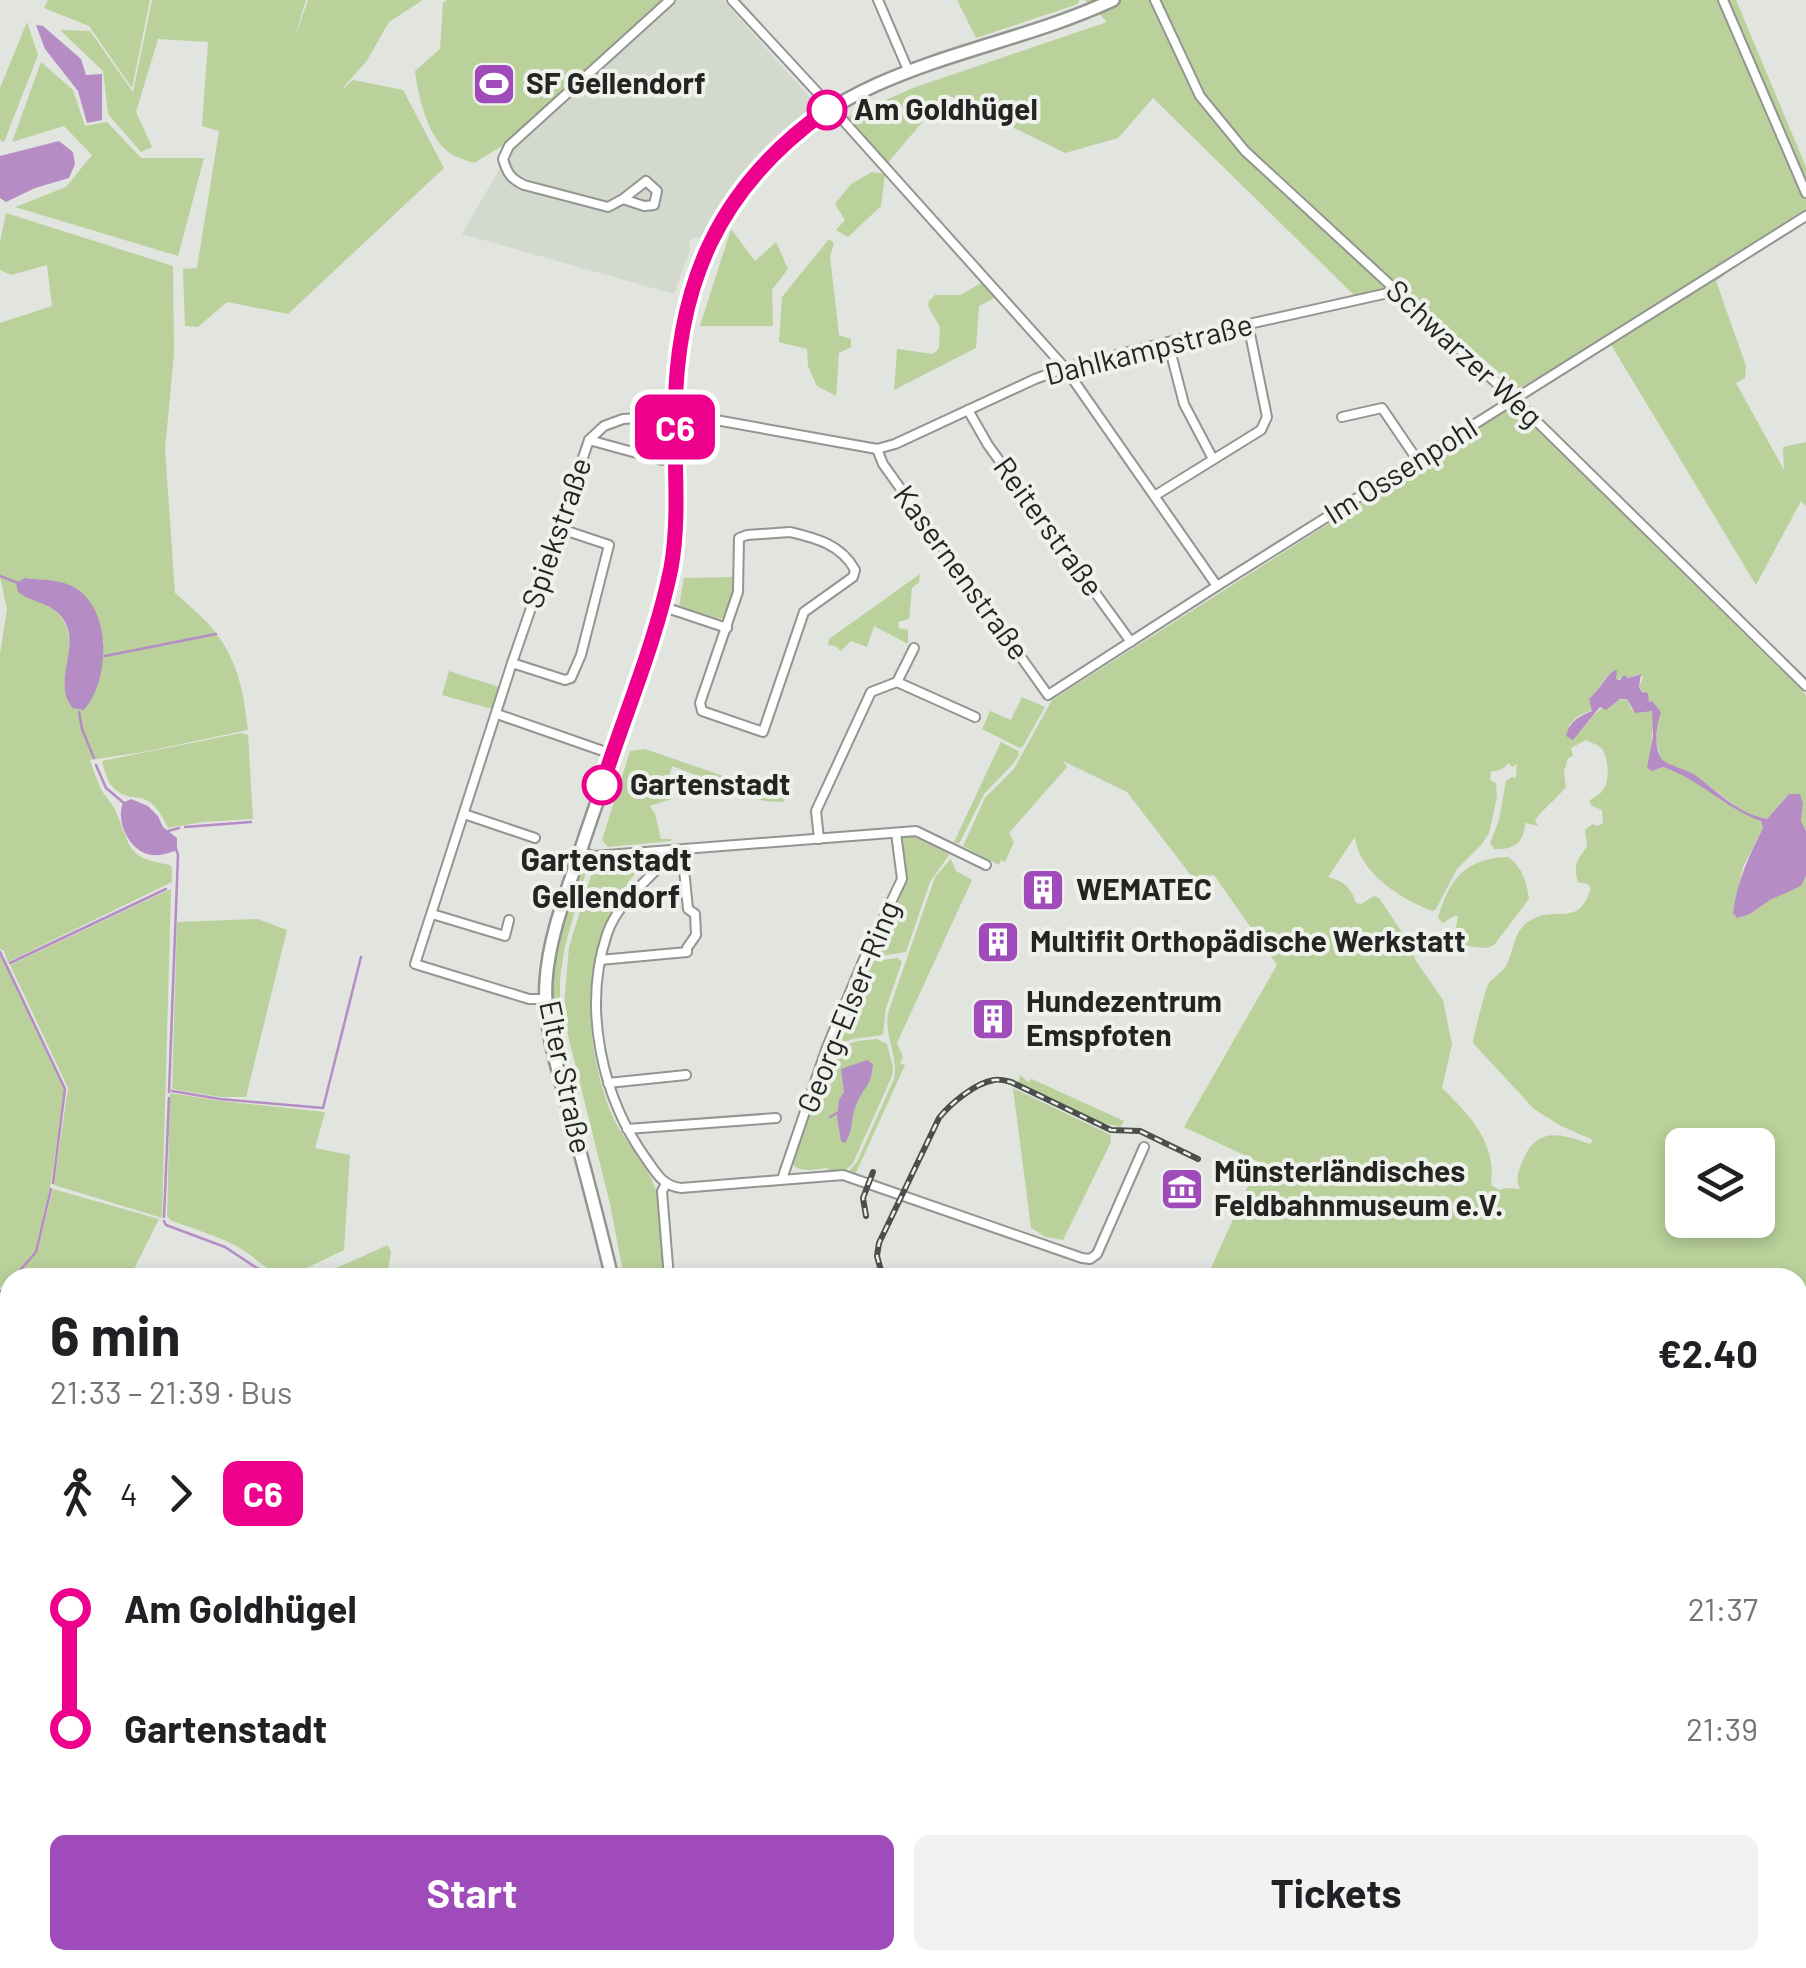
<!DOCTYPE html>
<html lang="en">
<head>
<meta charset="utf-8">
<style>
  body { margin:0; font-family:Barlow,sans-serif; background:#f2f2f2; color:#202124; height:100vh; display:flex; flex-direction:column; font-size:38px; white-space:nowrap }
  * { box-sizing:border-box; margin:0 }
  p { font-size:32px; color:#757577 }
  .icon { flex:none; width:55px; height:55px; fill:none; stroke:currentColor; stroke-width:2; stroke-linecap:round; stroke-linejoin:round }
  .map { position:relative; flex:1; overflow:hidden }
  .drawer { position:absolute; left:0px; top:1268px; width:1808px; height:702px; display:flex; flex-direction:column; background:#fff; border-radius:30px 30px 0 0; box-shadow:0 5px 15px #0003 }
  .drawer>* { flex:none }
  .badge { padding:0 20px; border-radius:15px; font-size:35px; line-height:65px }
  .tools { position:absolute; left:1665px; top:1128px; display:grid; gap:20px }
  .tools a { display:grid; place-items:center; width:110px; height:110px; border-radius:15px; background:#fff; box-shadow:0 5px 15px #0003; font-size:50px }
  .map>.badge { position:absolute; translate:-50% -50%; box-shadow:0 0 0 5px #fff }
  .legs { display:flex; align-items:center; gap:15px; height:110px; padding:0 50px; font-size:32px }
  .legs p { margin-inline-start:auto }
  .summary { display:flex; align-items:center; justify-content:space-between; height:170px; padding:0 50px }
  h1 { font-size:55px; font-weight:700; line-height:75px }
  .primary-button { display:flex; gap:20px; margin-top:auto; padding:20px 50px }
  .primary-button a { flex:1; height:115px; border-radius:15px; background:#9f4bba; color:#fff; font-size:40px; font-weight:700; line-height:115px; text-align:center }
  .primary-button a+a { background:#f2f2f2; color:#202124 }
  ul { padding:0 50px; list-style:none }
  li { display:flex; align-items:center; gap:35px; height:120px; font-size:38px }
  li i { display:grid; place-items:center; width:15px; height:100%; margin:0 12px; background:currentColor }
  li i::after { content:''; width:25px; height:25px; margin:-12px; border:8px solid; border-radius:50%; background:#fff }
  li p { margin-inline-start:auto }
  li:first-child i { background:linear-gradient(#0000 50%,currentColor 0) }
  li:last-child i { background:linear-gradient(currentColor 50%,#0000 0) }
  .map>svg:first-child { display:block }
  .built { fill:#d4d9ce }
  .green { fill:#bad19b; fill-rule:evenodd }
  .water { fill:#b68cc5 }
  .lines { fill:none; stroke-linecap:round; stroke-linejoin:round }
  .stream { stroke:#b68cc5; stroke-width:2.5 }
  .minor-casing { stroke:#939591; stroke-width:12 }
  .secondary-casing { stroke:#939591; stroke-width:16 }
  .minor { stroke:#fff; stroke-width:8 }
  .secondary { stroke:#fff; stroke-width:11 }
  .rail-casing { stroke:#4d4e4b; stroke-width:6 }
  .rail { stroke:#eff1ec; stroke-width:2.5; stroke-dasharray:8; stroke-linecap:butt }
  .line-1-casing { stroke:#fff; stroke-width:22 }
  .line-1 { stroke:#ec008c; stroke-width:15 }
  .stop-1-dot { fill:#fff; stroke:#ec008c; stroke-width:5 }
  .labels { text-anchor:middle; stroke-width:8; stroke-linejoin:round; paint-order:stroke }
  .poi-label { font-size:30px; font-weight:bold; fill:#242523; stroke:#eff1ec; text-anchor:start }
  .stop-label { font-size:30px; font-weight:bold; fill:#242523; stroke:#eff1ec; text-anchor:start }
  .street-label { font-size:30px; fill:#242523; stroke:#eff1ec }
  .neighbourhood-label { font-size:32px; font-weight:bold; fill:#242523; stroke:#eff1ec }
</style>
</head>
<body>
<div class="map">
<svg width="1806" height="1968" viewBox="0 0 1806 1968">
  <rect width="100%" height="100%" fill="#e1e4df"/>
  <path class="built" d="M675 0H723L820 109 772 150 724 201 703 239 693 237 689 242 690 250 674 294 462 234 512 147Z"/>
  <g class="green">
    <path d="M48 0H150L132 88 89 26 44 8Z"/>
    <path d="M152 0H306L294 40 308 0H423L389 22 366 62 340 91 353 80 403 90 444 168 288 314 227 302 198 327 185 326 183 269 197 268 219 131 202 126 208 42 158 39 136 112 152 147 141 152 108 114 103 71 60 30 90 31 133 92Z"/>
    <path d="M447 0H665L505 144 474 163C467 160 457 158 451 154 428 139 418 96 415 71L440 49 443 3Z"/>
    <path d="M957 0H1079L1078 4 976 38Z"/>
    <path d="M1085 0H1736L1806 167V215L1716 281 1746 366 1745 378 1736 383 1784 470 1783 447 1806 442V506L1801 501 1756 585 1607 338 1518 389 1400 287 1357 298 1153 98 1118 138 1065 153 946 94 886 165 845 118 913 88 1107 22Z"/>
    <path d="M27 22 38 55 4 142 0 140V88Z"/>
    <path d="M41 62 73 90 85 126 107 122 141 158H204L178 256 15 207 66 187 92 155 64 126 12 142Z"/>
    <path d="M872 172 885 174 881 206 848 237 836 230 845 220 835 204 851 184Z"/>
    <path d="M6 213 173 266 174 354 165 449 175 593C188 605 204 617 215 632 238 661 244 694 248 730L143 752 90 760C94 771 97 781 102 791 106 798 113 804 116 812 132 848 125 857 170 865L172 868V882L8 962 4 951 0 949V654L7 609 0 577V323L52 306 47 265 11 275 0 270V242ZM25 578C80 583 89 587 104 643L64 684C69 655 78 622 47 605 37 600 27 599 18 592Z"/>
    <path d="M731 229 755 261 776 242 788 269 772 290 773 326H700Z"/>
    <path d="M829 239 834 243 830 257 839 335 851 339V347L839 353 836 396 817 386 808 366 807 349 779 342 782 297Z"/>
    <path d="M984 281 998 296 979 306 976 348 894 390 897 349 933 354 939 348 940 327 928 306 929 301 935 295H961Z"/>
    <path d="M1513 406 1806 695V831L1801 821 1803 804 1789 794 1767 819 1754 817 1761 821 1763 828 1743 867 1733 912 1750 914 1770 900 1801 886 1806 876V1968H564L563 1960H1798V1278L1207 1277 1259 1162 1184 1127 1277 965 1214 875 1193 878 1127 792 1063 761 1067 767 1009 833 1014 842 1005 862 1001 860 999 865 963 846 985 798 1014 769 1052 700ZM1615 670V679L1632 677 1638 674 1643 677 1639 687 1648 698 1658 722 1656 741 1661 758 1665 763 1694 775 1751 817 1682 773 1663 767 1652 771 1651 747 1654 714 1652 711 1632 710 1627 699C1599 700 1591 722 1573 739L1569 725 1578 716 1592 710C1593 693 1601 680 1615 670ZM1586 740C1591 743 1597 744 1601 748 1609 756 1610 782 1603 790 1600 795 1594 797 1589 801L1592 806 1602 810 1603 823 1598 826 1592 824 1585 830 1587 846C1579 859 1572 863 1578 882L1588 884 1591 888C1579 928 1557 906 1533 919 1512 929 1515 950 1506 966 1502 973 1494 976 1489 983 1486 986 1473 1039 1473 1043L1534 1109 1561 1126 1593 1140 1590 1144C1558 1133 1535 1126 1521 1165 1517 1175 1516 1179 1520 1189L1505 1188 1499 1190 1491 1185C1497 1144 1470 1115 1442 1088L1452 1044 1443 1000 1416 961 1406 938 1379 898 1374 896 1361 904 1356 903C1351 887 1343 881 1328 877L1355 837C1359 873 1401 899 1432 911L1436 909 1457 869 1482 844 1489 833 1497 797 1496 783 1490 780 1491 772 1502 769 1509 763 1512 767 1517 764 1516 778 1512 777 1506 781 1499 820 1490 843 1494 849C1514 850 1524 843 1525 823L1538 826 1535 820C1545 807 1556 799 1566 787L1564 772 1568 758 1573 756 1571 748ZM1682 1145H1758V1220H1682Z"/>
    <path d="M920 574 919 582 912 588 909 619 898 622 899 628 908 630V644L874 626 867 647 851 641 841 651 835 646 828 645 829 639Z"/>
    <path d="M735 577C734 591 733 611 721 619L679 606 684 578Z"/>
    <path d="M449 671 499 687 492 709 442 695Z"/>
    <path d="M1022 697 1045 707 1023 746 1020 748 982 729 990 711 1011 720Z"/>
    <path d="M241 733 248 735 253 819 203 822 168 828C163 818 158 807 148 801 141 797 140 798 132 797 111 793 107 780 102 761Z"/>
    <path d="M1001 742 1018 751 1019 755 1013 764 984 794 959 844 954 842Z"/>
    <path d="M645 749 785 797 784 802 764 801 672 766 666 789 672 799 650 806 655 814 661 839H671V841L608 847 602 840 630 751Z"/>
    <path d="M902 837H914L948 853 949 855 930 882 906 952 875 957 871 954 905 880Z"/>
    <path d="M1508 857C1522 866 1527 883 1529 899L1494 945 1487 948 1456 945 1454 938 1458 916H1454L1443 923 1438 918C1449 879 1466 858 1508 857Z"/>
    <path d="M649 859 647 865C634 871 629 882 622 893 580 956 584 1039 609 1108 621 1140 649 1164 658 1196L667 1277H624L610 1204 568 1035 564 1006 569 947 593 869 599 862Z"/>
    <path d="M951 859 956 871 972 880 897 1043 903 1057 900 1063 905 1065 854 1177 848 1172 857 1162 894 1079C899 1057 884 1036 888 1013L935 877Z"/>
    <path d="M587 868 565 946 560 978V1010L553 1012C549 965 562 922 577 878L582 870Z"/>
    <path d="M171 889 162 1218 54 1185 68 1088 10 965Z"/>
    <path d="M258 919 287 930 246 1097H221L172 1089 177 922Z"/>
    <path d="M0 954 64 1090 51 1183 35 1252 0 1288Z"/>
    <path d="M898 958 902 962 886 1008 883 1035 853 1039 835 1045 832 1043 867 962Z"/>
    <path d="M877 1039 887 1044 893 1067 892 1076 853 1163 845 1171 828 1170 827 1168C815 1169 798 1174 791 1162L829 1051 857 1041Z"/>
    <path d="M1020 1075 1028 1082 1032 1079 1124 1121 1120 1127 1100 1122 1018 1084Z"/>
    <path d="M1013 1088 1111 1135V1142L1063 1240 1046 1237 1031 1228Z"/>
    <path d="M170 1093 221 1101 325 1112 315 1148 350 1155 344 1250 290 1276C270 1276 257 1258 240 1248 219 1236 193 1229 170 1220L167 1216Z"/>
    <path d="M53 1189 159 1219 130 1277H15L37 1252Z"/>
    <path d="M388 1245 391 1252 387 1277H316Z"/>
  </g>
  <g class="water">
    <path d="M36 25 43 26 81 59 86 75 102 74V120L87 123 78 91 45 49Z"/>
    <path d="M59 141 73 152 75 164 69 178 35 188 6 202 0 198V156Z"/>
    <path d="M25 578C42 580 62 579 77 589 112 613 110 680 84 710L73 708C50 681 85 643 60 615 49 602 30 602 18 592L16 583Z"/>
    <path d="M1615 670 1617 671 1616 679 1620 680 1624 675 1628 678 1641 674 1639 687 1642 692 1648 693 1649 702 1652 701 1661 712C1657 724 1653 745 1661 758 1665 765 1686 769 1695 775 1718 792 1738 814 1767 819L1789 794H1800L1803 804 1801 821 1806 831V876L1801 886 1770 900 1750 914 1737 918 1733 913C1737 881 1749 856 1763 828L1761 821C1725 808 1699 779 1663 767L1652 771 1647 768 1653 736 1652 711 1635 713 1627 699H1620L1606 710 1600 707 1573 740 1566 736C1570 721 1578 717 1592 711L1589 699C1600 690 1603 678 1615 670Z"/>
    <path d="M131 799 148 806 158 816 163 827 177 838V850C169 853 161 856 152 855 130 853 115 821 123 803Z"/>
    <path d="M867 1060 873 1064C871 1087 865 1085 857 1103 850 1116 854 1131 845 1143L841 1141 837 1117 839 1100 844 1092 841 1069Z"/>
  </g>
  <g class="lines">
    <g class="stream">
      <path d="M0 576 18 583"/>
      <path d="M105 656 216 634"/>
      <path d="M79 712 82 729 94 758"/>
      <path d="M96 765 106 788 125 804"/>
      <path d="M185 827 251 822"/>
      <path d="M168 831 179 828"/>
      <path d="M0 952 65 1089 53 1183"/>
      <path d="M10 963 166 889"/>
      <path d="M172 1091 220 1099 323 1108 361 957"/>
      <path d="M169 1092 178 855 176 849"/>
      <path d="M830 1117 837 1113"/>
      <path d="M164 1217 169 1098"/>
      <path d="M164 1221 166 1225 225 1247 272 1278"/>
      <path d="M13 1278 36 1252 51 1189"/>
      <path d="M0 1292 10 1281"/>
    </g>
    <g class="minor-casing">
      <g id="minor">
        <path d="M732 0 841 118 1065 368 1217 586"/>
        <path d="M878 0 908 70"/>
        <path d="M1155 0 1200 96 1245 151 1515 400 1806 686"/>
        <path d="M1723 0 1806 193"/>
        <path d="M623 199 644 206 654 205 657 191 646 181 623 199 608 207 524 185C511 179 507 173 503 159L509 146 670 0"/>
        <path d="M1168 342 1184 404 1213 459"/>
        <path d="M968 410 988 445 1131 642"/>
        <path d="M1342 417 1382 408 1418 461"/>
        <path d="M589 440 662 460"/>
        <path d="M877 449 883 464 1048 695 1217 586 1806 216"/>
        <path d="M1156 495 1261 430 1267 417 1248 324"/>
        <path d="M790 532C815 538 841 544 855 570L853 577 804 612 763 732 702 711 700 703 738 592 739 538 747 535Z"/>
        <path d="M661 606 727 628"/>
        <path d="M512 663 565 680 571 678 581 655 609 545 558 528"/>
        <path d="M897 682 914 648"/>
        <path d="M497 714 603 751"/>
        <path d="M464 814 535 838"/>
        <path d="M819 839 816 811 871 692 897 682 975 717"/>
        <path d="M580 852 594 856 916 831 986 865"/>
        <path d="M657 852 658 868C639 888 616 907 607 934 582 1009 602 1098 647 1160 656 1173 663 1186 681 1188L843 1175 1082 1258 1090 1259 1097 1254 1144 1147"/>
        <path d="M432 914 505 936 509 920"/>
        <path d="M600 960 687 952V948L696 935 695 914 688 909 682 850"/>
        <path d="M546 999H529L415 964 512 663 589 440 604 426 623 419 688 415 877 449 895 444 1035 379 1065 368 1168 342 1397 291"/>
        <path d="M608 1083 686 1075"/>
        <path d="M627 1129 776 1118"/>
        <path d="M782 1179 827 1047 864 959 902 879 896 833"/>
        <path d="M666 1184 662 1191 669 1278"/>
        <path d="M736 1275V1278"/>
      </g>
    </g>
    <g class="secondary-casing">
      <g id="secondary">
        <path d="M612 1278C599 1222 584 1167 569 1111 558 1069 543 1026 546 981 549 935 568 889 582 846 612 755 649 664 670 571 689 485 661 392 686 307 704 248 732 196 775 153 868 60 999 53 1113 0"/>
        <path d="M549 1960 550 1968"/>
      </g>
    </g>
    <use href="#minor" class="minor"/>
    <use href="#secondary" class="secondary"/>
    <g class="rail-casing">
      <g id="rail">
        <path d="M866 1216 863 1198 873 1172"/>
        <path d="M883 1278 877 1256 879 1243 939 1118C950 1104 975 1083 994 1080 997 1079 1007 1081 1011 1082L1111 1130 1140 1131 1198 1159"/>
      </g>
    </g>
    <use href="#rail" class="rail"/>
  </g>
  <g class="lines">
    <g class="line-1-casing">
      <path id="line-1" d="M602 785C625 713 656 642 671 568 680 518 674 466 675 416 676 285 718 187 827 110"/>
    </g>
    <use href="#line-1" class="line-1"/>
  </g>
  <defs>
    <g id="stadium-square" transform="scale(2.25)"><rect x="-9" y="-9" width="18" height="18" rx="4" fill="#9f4bba" stroke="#eff1ec"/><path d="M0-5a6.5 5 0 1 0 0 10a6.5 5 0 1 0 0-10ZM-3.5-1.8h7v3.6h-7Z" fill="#fff"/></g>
    <g id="building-square" transform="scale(2.25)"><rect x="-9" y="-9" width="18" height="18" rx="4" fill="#9f4bba" stroke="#eff1ec"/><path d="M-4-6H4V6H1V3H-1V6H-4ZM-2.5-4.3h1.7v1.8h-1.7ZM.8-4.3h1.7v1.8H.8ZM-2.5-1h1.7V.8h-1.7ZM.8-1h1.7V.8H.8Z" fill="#fff"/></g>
    <g id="museum-square" transform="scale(2.25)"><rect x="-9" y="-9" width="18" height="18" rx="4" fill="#9f4bba" stroke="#eff1ec"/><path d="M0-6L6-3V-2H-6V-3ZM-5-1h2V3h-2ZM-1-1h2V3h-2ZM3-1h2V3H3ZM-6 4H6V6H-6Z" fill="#fff"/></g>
  </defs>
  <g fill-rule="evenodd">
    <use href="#stadium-square" x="494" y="84"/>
    <use href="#building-square" x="1043" y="890"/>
    <use href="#building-square" x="998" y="942"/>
    <use href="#building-square" x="993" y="1019"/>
    <use href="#museum-square" x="1182" y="1189"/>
  </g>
  <g class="stop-1-dot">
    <circle cx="827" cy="110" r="18"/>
    <circle cx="602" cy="785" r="18"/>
  </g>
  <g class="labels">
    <g class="poi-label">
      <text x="526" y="94">SF Gellendorf</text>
      <text x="1076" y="900">WEMATEC</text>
      <text x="1030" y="952">Multifit Orthopädische Werkstatt</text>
      <text x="1026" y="1012">Hundezentrum<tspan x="1026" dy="34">Emspfoten</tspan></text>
      <text x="1214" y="1182">Münsterländisches<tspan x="1214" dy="34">Feldbahnmuseum e.V.</tspan></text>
    </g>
    <g class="stop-label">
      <text x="854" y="120">Am Goldhügel</text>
      <text x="630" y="795">Gartenstadt</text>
    </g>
    <g class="street-label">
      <text transform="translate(1149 350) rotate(-14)" y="10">Dahlkampstraße</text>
      <text transform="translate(1464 354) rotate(43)" y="10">Schwarzer Weg</text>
      <text transform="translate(1401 471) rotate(-32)" y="10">Im Ossenpohl</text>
      <text transform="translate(1048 527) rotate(54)" y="10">Reiterstraße</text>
      <text transform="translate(557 533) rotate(-71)" y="10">Spiekstraße</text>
      <text transform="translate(961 573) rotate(54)" y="10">Kasernenstraße</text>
      <text transform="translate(849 1007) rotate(-68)" y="10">Georg-Elser-Ring</text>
      <text transform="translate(565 1077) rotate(78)" y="10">Elter Straße</text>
    </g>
    <g class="neighbourhood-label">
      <text x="606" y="871">Gartenstadt<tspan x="606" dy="37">Gellendorf</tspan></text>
    </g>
  </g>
</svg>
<div class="tools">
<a><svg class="icon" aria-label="layers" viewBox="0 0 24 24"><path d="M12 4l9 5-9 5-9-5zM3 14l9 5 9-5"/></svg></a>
</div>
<b class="badge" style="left:675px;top:427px;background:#ec008c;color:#fff">C6</b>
<section class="drawer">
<div class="summary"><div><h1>6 min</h1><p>21:33 – 21:39 · Bus</p></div><b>€2.40</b></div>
<div class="legs"><svg class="icon" aria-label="walk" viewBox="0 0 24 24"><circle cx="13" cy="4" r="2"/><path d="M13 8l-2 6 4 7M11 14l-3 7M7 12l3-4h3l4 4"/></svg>4<svg class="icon" aria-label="forward" viewBox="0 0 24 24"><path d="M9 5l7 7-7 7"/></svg><b class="badge" style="background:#ec008c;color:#fff">C6</b></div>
<ul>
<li><i style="color:#ec008c"></i><b>Am Goldhügel</b><p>21:37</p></li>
<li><i style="color:#ec008c"></i><b>Gartenstadt</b><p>21:39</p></li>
</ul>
<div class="primary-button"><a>Start</a><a>Tickets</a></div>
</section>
</div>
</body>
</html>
